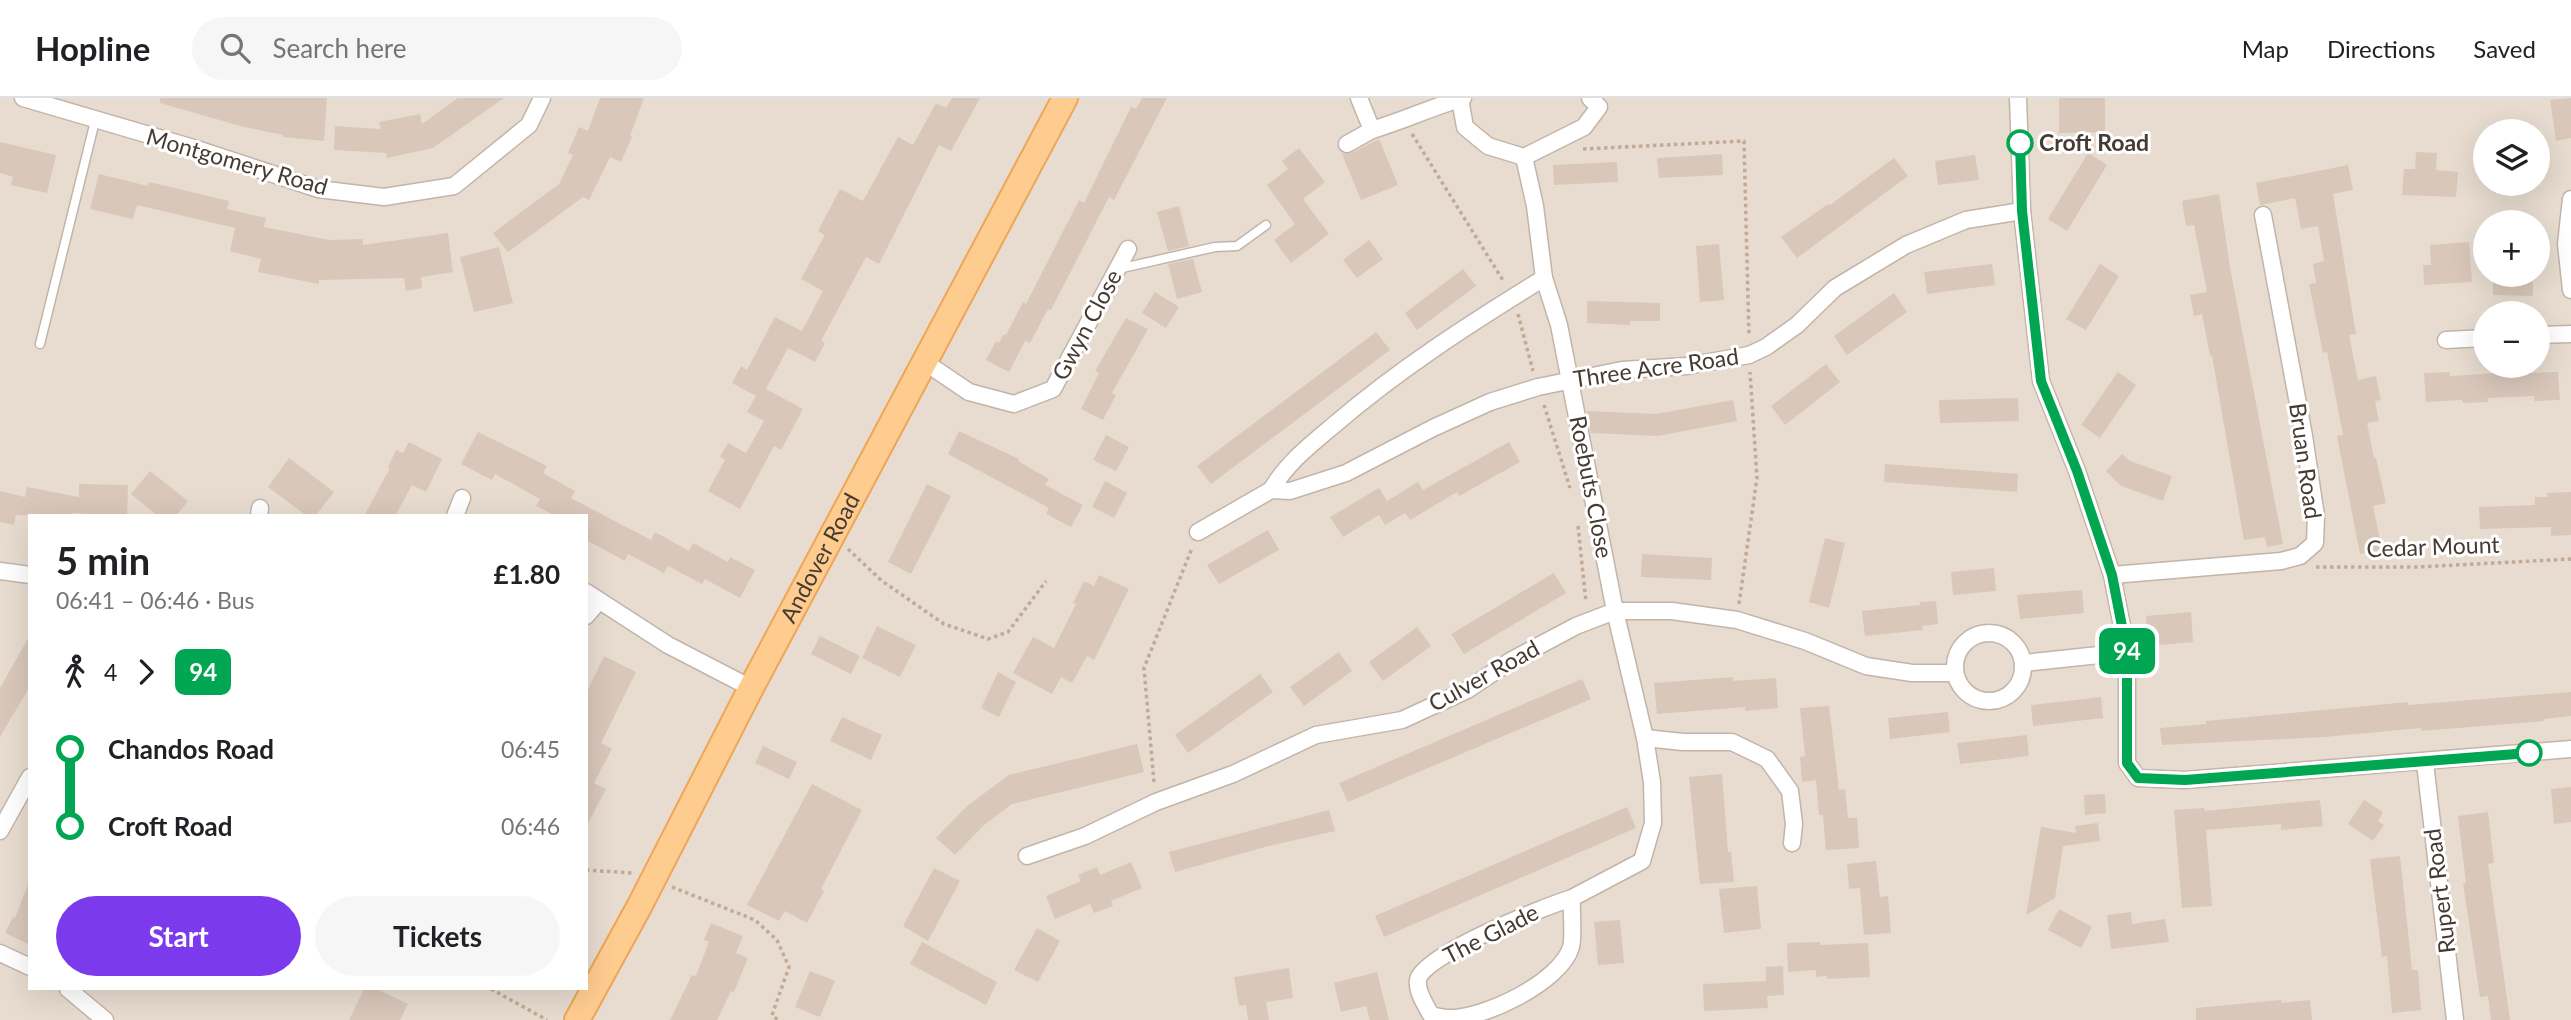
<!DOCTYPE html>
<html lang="en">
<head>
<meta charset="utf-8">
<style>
  body { margin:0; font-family:Lato,sans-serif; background:#f6f6f6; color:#202124; height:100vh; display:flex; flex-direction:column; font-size:26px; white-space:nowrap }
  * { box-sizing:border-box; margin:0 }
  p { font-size:23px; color:#757577 }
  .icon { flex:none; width:38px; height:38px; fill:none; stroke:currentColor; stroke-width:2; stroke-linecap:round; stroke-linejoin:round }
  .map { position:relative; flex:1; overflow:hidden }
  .side { position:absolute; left:28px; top:416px; width:560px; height:476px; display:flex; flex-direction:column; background:#fff; border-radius:0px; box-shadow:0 7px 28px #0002 }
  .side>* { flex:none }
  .badge { padding:0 14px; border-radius:10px; font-size:24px; line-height:46px }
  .buttons { position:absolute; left:2473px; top:21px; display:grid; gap:14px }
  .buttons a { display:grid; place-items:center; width:77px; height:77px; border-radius:50%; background:#fff; box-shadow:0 7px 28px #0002; font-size:35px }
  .map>.badge { position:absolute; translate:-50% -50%; box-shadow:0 0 0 4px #fff }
  .legs { display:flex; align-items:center; gap:10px; height:77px; padding:0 28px; font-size:23px }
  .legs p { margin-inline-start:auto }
  .summary { display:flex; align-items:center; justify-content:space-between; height:119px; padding:0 28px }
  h1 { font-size:38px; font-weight:700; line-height:52px }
  .cta { display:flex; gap:14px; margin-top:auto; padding:14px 28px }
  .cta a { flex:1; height:80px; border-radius:42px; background:#7c3aed; color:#fff; font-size:28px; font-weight:700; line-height:80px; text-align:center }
  .cta a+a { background:#f6f6f6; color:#202124 }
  ul { padding:0 28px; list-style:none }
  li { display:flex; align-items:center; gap:24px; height:77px; font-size:26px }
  li i { display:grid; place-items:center; width:10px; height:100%; margin:0 9px; background:currentColor }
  li i::after { content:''; width:18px; height:18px; margin:-9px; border:5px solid; border-radius:50%; background:#fff }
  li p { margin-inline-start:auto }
  li:first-child i { background:linear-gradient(#0000 50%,currentColor 0) }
  li:last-child i { background:linear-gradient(currentColor 50%,#0000 0) }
  header { display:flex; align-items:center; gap:42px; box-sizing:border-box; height:98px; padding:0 35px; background:#fff; border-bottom:2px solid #e0e0e0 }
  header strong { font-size:33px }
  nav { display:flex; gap:38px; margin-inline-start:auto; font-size:24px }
  .search { width:490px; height:63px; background:#f6f6f6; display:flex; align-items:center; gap:18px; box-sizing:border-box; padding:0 24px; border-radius:38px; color:#757577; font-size:26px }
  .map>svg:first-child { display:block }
  .residential { fill:#e8dcd0; fill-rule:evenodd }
  .building { fill:#d9c7ba }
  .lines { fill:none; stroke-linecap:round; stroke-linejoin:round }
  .service-casing { stroke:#c2b4a8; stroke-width:11 }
  .minor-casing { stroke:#c2b4a8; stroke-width:19 }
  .primary-casing { stroke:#eea556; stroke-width:28 }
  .path { stroke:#c2aa95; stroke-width:3.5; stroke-dasharray:3.5 3.5; stroke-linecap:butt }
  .service { stroke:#fff; stroke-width:8 }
  .minor { stroke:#fff; stroke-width:16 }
  .primary { stroke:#ffcc90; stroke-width:24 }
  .line-1-casing { stroke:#fff; stroke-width:16 }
  .line-1 { stroke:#00a651; stroke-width:10 }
  .stop-1-dot { fill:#fff; stroke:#00a651; stroke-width:3.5 }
  .labels { text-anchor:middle; stroke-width:6; stroke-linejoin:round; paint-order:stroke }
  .stop-label { font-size:23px; font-weight:bold; fill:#453b33; stroke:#fff; text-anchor:start }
  .street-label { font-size:23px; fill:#453b33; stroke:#fff }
</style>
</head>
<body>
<header>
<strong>Hopline</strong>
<div class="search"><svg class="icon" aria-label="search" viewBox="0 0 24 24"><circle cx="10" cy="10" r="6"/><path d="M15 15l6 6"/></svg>Search here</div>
<nav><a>Map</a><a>Directions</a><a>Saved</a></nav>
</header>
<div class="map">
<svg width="2571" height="922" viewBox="0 0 2571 922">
  <rect width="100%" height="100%" fill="#f3ebe3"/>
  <path class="residential" d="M0 0H2571V922H0ZM2485 33H2538V86H2485ZM2485 124H2538V177H2485ZM2485 215H2538V268H2485ZM30 418H586V891H30Z"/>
  <g class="building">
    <path d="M160 0H327L324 43 283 39V37L244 29 160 5Z"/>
    <path d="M458 0H504L433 50 387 60 386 55 334 52 335 28 381 31 379 24 420 16 422 26Z"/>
    <path d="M600 0H644L630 38 632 39 621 64 610 59 589 102 583 99 508 154 493 135 559 86 573 57 568 55 579 29 588 33Z"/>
    <path d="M952 0H980L951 53 939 47 879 166 866 159 821 243 825 245 815 264 788 250 766 291 803 311 781 352 774 348 740 411 708 393 725 362 720 359 728 345 746 355 764 323 747 314 756 298 732 285 741 268 747 272 775 219 802 233 823 193 801 181 825 137 818 133 840 91 863 103 898 39 913 47 936 5 946 10Z"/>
    <path d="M1142 0H1167L1114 102 1109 99 1051 212 1048 211 1030 245 1025 243 1009 274 986 262 996 243 999 245 1004 236 1006 237 1023 204 1026 206 1079 102 1084 105 1131 9 1136 11Z"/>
    <path d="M2059 0H2105V34L2059 35Z"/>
    <path d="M2571 0V40L2556 43 2550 2Z"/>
    <path d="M1379 41 1398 87 1361 102 1342 56 1352 55Z"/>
    <path d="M0 44 56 57 47 95 11 87 13 79 0 75Z"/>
    <path d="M1299 50 1325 84 1303 101 1329 136 1291 165 1274 142 1295 126 1267 87 1288 71 1282 63Z"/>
    <path d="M2416 54 2437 55 2436 72 2458 74 2456 99 2402 97 2404 71H2415Z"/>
    <path d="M2088 55 2107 67 2067 133 2048 121Z"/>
    <path d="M1722 56 1723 77 1659 80 1657 60Z"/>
    <path d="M1975 57 1979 82 1938 87 1935 63Z"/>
    <path d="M1894 60 1908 78 1797 160 1781 139 1828 106 1830 107Z"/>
    <path d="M1617 64 1618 84 1554 87 1553 67Z"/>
    <path d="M2348 67 2353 92 2333 96 2356 236 2349 237 2358 282 2376 278 2381 302 2375 303 2379 323 2367 325 2374 360H2376L2386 405 2373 408 2382 451 2360 456 2337 338 2343 337 2327 254 2323 255 2309 186 2316 185 2313 166 2324 163 2318 128 2301 131 2295 100 2260 107 2256 85Z"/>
    <path d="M99 76 148 88 149 84 229 103 227 111 266 120 264 129 329 142 363 141V147L448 135 453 174 421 179 422 190 406 193 404 180 319 182V186L258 174 261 161 230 153 235 130 137 107 133 121 90 111Z"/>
    <path d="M2219 96 2231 175 2283 446 2267 449 2265 439 2244 442 2212 258H2210L2202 216 2194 218 2190 197 2207 194 2194 127 2186 128 2182 103Z"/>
    <path d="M1179 108 1189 148 1168 153 1157 114Z"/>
    <path d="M1369 142 1383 161 1357 180 1343 162Z"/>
    <path d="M2469 144 2472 184 2424 187 2423 167H2431L2430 147Z"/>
    <path d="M1719 146 1724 202 1700 204 1696 148Z"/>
    <path d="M499 149 513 205 474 214 460 159Z"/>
    <path d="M1193 161 1202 194 1177 201 1168 166Z"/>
    <path d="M1992 166 1995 187 1927 196 1924 174Z"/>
    <path d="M2100 166 2119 178 2086 232 2066 221Z"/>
    <path d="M1463 171 1476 188 1417 232 1405 215Z"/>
    <path d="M2493 177H2533V198L2493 197Z"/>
    <path d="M1155 194 1179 209 1166 230 1142 215Z"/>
    <path d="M1894 195 1907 214 1847 257 1834 238Z"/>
    <path d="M1587 203 1660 205V223H1630V227L1587 225Z"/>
    <path d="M1126 220 1148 231 1112 295 1116 297 1103 322 1081 311 1099 275 1095 273Z"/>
    <path d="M1376 234 1390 252 1211 386 1197 368Z"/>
    <path d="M1826 266 1840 284 1785 327 1771 308Z"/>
    <path d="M2523 270 2524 275 2558 274 2560 302 2534 303V298L2488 300V304L2463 305 2462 302 2426 304 2424 275 2450 274V278L2498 275V271Z"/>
    <path d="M2118 274 2136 287 2100 340 2081 327Z"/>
    <path d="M2018 300 2019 323 1940 325 1939 302Z"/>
    <path d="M1733 302 1737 323 1658 338 1591 335 1587 316V313L1656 316Z"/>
    <path d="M959 333 1019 361 1018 363 1049 381 1045 387 1083 407 1071 429 1046 416 1049 410 948 356Z"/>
    <path d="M478 334 547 368 543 375 575 393 571 400 651 442 655 434 689 453 693 445 728 464 730 459 755 472 740 500 705 481 702 486 668 468 664 475 628 456 625 463 586 442V418H556L536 408 540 401 495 376 492 382 461 366Z"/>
    <path d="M1106 337 1129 349 1116 373 1093 362Z"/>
    <path d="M409 344 442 361 426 394 412 387 395 418H364L390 370 388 369 396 352 403 355Z"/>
    <path d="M1509 344 1520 364 1459 398 1457 394 1410 422 1405 415 1385 427 1379 417 1343 439 1330 419 1379 390 1387 403 1418 384 1423 392Z"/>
    <path d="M2122 356 2130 363 2172 378 2163 403 2121 388 2106 373Z"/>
    <path d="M289 360 334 394 315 418H307L268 389Z"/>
    <path d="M1885 366 2018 376 2017 394 1884 384Z"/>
    <path d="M150 373 188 403 176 418H158L131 396Z"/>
    <path d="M1105 383 1127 395 1114 420 1092 409Z"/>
    <path d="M79 386 128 387 127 418 71 415V418L16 417 14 427 0 424V393L25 399 27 389 79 399Z"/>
    <path d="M927 386 951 398 911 476 888 464Z"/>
    <path d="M2571 394V437L2551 438V429L2480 431 2479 409 2535 407V399H2547V395Z"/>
    <path d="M1268 432 1279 452 1219 486 1207 467Z"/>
    <path d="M1825 440 1845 445 1829 510 1809 504Z"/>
    <path d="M1642 456 1712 460 1711 482 1641 479Z"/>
    <path d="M1994 470 1996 493 1953 497 1951 474Z"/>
    <path d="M1554 475 1566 495 1464 556 1451 536Z"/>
    <path d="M1099 477 1129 491 1094 562 1087 558 1072 585 1061 579 1052 596 1013 575 1033 539 1054 550 1076 506 1073 505 1084 483 1094 488Z"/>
    <path d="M2082 492 2084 515 2020 521 2017 497Z"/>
    <path d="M1936 503 1938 526 1922 528 1923 532 1865 538 1862 513 1920 507V504Z"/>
    <path d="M2191 514 2193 544 2148 548 2146 518Z"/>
    <path d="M877 528 916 547 900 579 862 560Z"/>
    <path d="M1417 529 1431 548 1383 583 1369 564Z"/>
    <path d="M30 537V588L0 639V590Z"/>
    <path d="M820 538 860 558 851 576 811 556Z"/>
    <path d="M1339 554 1352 573 1304 608 1290 589Z"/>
    <path d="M604 558 636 574 601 645 612 651 594 685 606 691 586 729V596Z"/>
    <path d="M998 574 1016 584 999 619 981 610Z"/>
    <path d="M1260 576 1273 594 1188 655 1175 637Z"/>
    <path d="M1733 579V583L1776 580 1778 610 1745 613V609L1657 616 1654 585Z"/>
    <path d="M1582 581 1591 601 1348 704 1339 685Z"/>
    <path d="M2571 594V618L2543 621 2544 623 2421 633V630L2324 639 2162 647 2160 630 2206 626V623L2408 604V607Z"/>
    <path d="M2101 599 2103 620 2033 628 2031 607Z"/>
    <path d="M1829 608 1839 692 1845 691 1848 720H1857L1859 750 1826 752 1823 717H1819L1816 682 1802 684 1800 659 1805 658 1800 610Z"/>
    <path d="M1948 614 1950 634 1890 641 1888 620Z"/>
    <path d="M842 619 882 637 871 662 830 643Z"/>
    <path d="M2027 637 2029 658 1960 666 1957 645Z"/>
    <path d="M1137 646 1144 674 1012 706 984 727 955 757 936 740 967 708 1009 677Z"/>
    <path d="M763 648 797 664 789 681 755 665Z"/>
    <path d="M1722 676 1728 754H1731L1734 784 1700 786 1689 679Z"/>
    <path d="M812 686 862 712 821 791 824 793 807 825 785 813 779 823 747 807Z"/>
    <path d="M2571 689V724L2554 726 2551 691Z"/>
    <path d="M2105 696 2106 715 2085 717 2084 697Z"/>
    <path d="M2320 702 2323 728 2281 732V726L2206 732 2212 808 2182 810 2174 712 2204 710 2205 713Z"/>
    <path d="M2364 702 2383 714 2378 723 2384 727 2373 743 2348 726Z"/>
    <path d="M1627 709 1636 730 1384 839 1375 818Z"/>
    <path d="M1329 712 1335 733 1265 749 1175 774 1169 754Z"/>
    <path d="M2488 714 2494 765 2488 766 2510 922H2491L2488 898 2480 899 2463 785H2466L2458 718Z"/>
    <path d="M2098 725 2100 743 2063 748 2055 800 2026 817 2041 729 2076 735 2075 728Z"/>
    <path d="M2400 758 2412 872H2418L2421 912 2392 915 2387 858 2382 859 2370 761Z"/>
    <path d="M1876 763 1880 799 1888 798 1891 835 1864 837 1860 790 1849 791 1847 766Z"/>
    <path d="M1131 764 1142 790 1111 803 1113 808 1094 815 1090 806 1055 821 1046 798 1081 783 1078 777 1097 769 1100 777Z"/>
    <path d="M934 770 960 783 928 843 903 828Z"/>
    <path d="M28 786H30V847L5 835 13 819 15 820Z"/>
    <path d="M1757 788 1761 831 1724 835 1719 791Z"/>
    <path d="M2059 811 2092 829 2081 850 2048 832Z"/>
    <path d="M2131 814 2132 826 2165 821 2169 844 2111 851 2107 817Z"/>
    <path d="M1620 822 1624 865 1598 867 1594 824Z"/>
    <path d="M711 825 743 838 736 855 748 860 734 894 731 893 717 922H670L692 877 696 878 709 844 704 842Z"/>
    <path d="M1037 830 1060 843 1038 884 1014 872Z"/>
    <path d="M922 844 997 884 986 907 910 866Z"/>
    <path d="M1820 844V847L1868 845 1870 879 1827 881V878L1816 879V872L1788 874 1787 845Z"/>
    <path d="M1783 868 1784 897 1767 898 1768 910 1704 913 1703 886 1766 883V869Z"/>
    <path d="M1289 870 1293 900 1266 904 1269 922H1248L1246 907 1239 908 1234 879Z"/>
    <path d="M810 873 835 883 820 919 795 909Z"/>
    <path d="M1377 874 1389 922H1370L1366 908 1341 914 1334 885Z"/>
    <path d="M364 891H377L408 906 400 922H349Z"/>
    <path d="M2281 902 2282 905 2310 902 2312 922H2196V910Z"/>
  </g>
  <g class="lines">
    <g class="service-casing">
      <g id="service">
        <path d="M1118 171 1215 149 1237 148 1266 127"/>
        <path d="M40 246 95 23"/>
      </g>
    </g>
    <g class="minor-casing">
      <g id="minor">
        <path d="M23 0 197 51 318 91 384 99 454 88 529 27 542 0"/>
        <path d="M1463 0 1460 1 1465 29 1488 48 1524 59 1584 29 1599 9 1590 0"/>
        <path d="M2018 0 2022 113 2041 283 2077 373 2112 477 2127 554V665L2138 680 2185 682 2571 651"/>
        <path d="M1372 32C1402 23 1430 10 1460 1"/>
        <path d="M1347 46 1372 32 1359 0"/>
        <path d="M1524 59 1535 108 1544 180 1559 227 1615 513 1645 640 1652 684 1653 725 1642 763 1572 800C1571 812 1574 840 1571 849 1561 884 1482 922 1448 920 1442 920 1436 918 1431 917 1426 907 1416 894 1418 882 1422 857 1546 808 1572 800"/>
        <path d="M2571 101 2566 146 2571 192"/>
        <path d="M2538 237 2571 236"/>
        <path d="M2446 242 2485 240"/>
        <path d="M926 265 969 294 1014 306 1053 291 1128 151"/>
        <path d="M1271 392C1287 365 1310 347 1334 327 1399 271 1471 225 1544 180"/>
        <path d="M259 418 260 410"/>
        <path d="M455 418 462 400"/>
        <path d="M1198 434 1271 392 1290 393 1346 375 1433 330 1490 304 1538 289 1622 272 1687 268 1749 257 1766 249 1797 227 1835 190 1906 147 1966 122 2022 113"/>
        <path d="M0 473 30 477"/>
        <path d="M2112 477 2281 463 2300 458 2315 445 2316 418 2304 338 2263 117"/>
        <path d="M586 494 668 547 751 590"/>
        <path d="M586 518 599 503"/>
        <circle cx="1989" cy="569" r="34"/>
        <path d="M2024 565 2127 554"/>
        <path d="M1645 640 1683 644H1732L1767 661 1790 693 1794 726 1792 745"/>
        <path d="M2425 665 2455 922"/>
        <path d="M0 733 30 679"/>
        <path d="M1027 758 1085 738 1156 704 1233 676 1316 637 1402 622 1467 592 1512 562 1576 528 1615 513H1672L1737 522 1805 543 1866 568 1912 575H1954"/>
        <path d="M0 855 30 869"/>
        <path d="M68 891 105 922"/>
      </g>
    </g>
    <g class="primary-casing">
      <g id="primary">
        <path id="s1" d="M577 922 639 809 751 590 1065 0"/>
      </g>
    </g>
    <g class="path">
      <path d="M1412 36 1504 184"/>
      <path d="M1583 51 1744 43 1749 238"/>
      <path d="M1518 216 1533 273"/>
      <path d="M1544 307 1570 390"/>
      <path d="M1578 428 1586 504"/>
      <path d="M848 451 882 483 944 526 988 541 1008 534 1046 483"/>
      <path d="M2316 469H2418L2571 461"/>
      <path d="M1739 506 1757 380 1750 274"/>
      <path d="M1154 684 1144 570 1192 450"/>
      <path d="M586 772 632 775"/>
      <path d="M672 789 755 822 777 842 789 869 772 917 778 922"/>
      <path d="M491 891 547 922"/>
    </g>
    <use href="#service" class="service"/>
    <use href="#minor" class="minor"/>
    <use href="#primary" class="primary"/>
  </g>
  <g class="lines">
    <g class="line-1-casing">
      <path id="line-1" d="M2020 45 2022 113 2041 283 2077 373 2112 477 2127 554V665L2138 680 2185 682 2529 655"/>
    </g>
    <use href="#line-1" class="line-1"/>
  </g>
  <g class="stop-1-dot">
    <circle cx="2020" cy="45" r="12"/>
    <circle cx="2529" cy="655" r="12"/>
  </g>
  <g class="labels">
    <g class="stop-label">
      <text x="2039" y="53">Croft Road</text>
    </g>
    <g class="street-label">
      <text transform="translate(237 64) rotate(16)" y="8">Montgomery Road</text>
      <text transform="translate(1087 227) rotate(-62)" y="8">Gwyn Close</text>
      <text transform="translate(1656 270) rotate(-8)" y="8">Three Acre Road</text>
      <text transform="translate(2305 363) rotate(82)" y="8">Bruan Road</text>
      <text transform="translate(1591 389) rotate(79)" y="8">Roebuts Close</text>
      <text transform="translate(2433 449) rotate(-2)" y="8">Cedar Mount</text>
      <text dy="8" stroke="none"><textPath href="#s1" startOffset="522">Andover Road</textPath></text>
      <text transform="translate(1484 578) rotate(-29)" y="8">Culver Road</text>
      <text transform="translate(2440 793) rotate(-97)" y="8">Rupert Road</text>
      <text transform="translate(1491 836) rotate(-27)" y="8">The Glade</text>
    </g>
  </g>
</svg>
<div class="buttons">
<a><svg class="icon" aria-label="layers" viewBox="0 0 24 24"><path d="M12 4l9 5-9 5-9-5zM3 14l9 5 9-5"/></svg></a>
<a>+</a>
<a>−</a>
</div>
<b class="badge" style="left:2127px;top:553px;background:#00a651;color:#fff">94</b>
<section class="side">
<div class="summary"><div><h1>5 min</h1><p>06:41 – 06:46 · Bus</p></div><b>£1.80</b></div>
<div class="legs"><svg class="icon" aria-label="walk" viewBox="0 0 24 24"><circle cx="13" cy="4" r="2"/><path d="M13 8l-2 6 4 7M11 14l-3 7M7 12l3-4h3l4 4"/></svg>4<svg class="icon" aria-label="forward" viewBox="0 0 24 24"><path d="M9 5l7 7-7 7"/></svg><b class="badge" style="background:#00a651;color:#fff">94</b></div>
<ul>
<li><i style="color:#00a651"></i><b>Chandos Road</b><p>06:45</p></li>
<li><i style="color:#00a651"></i><b>Croft Road</b><p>06:46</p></li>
</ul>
<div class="cta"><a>Start</a><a>Tickets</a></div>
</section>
</div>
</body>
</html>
